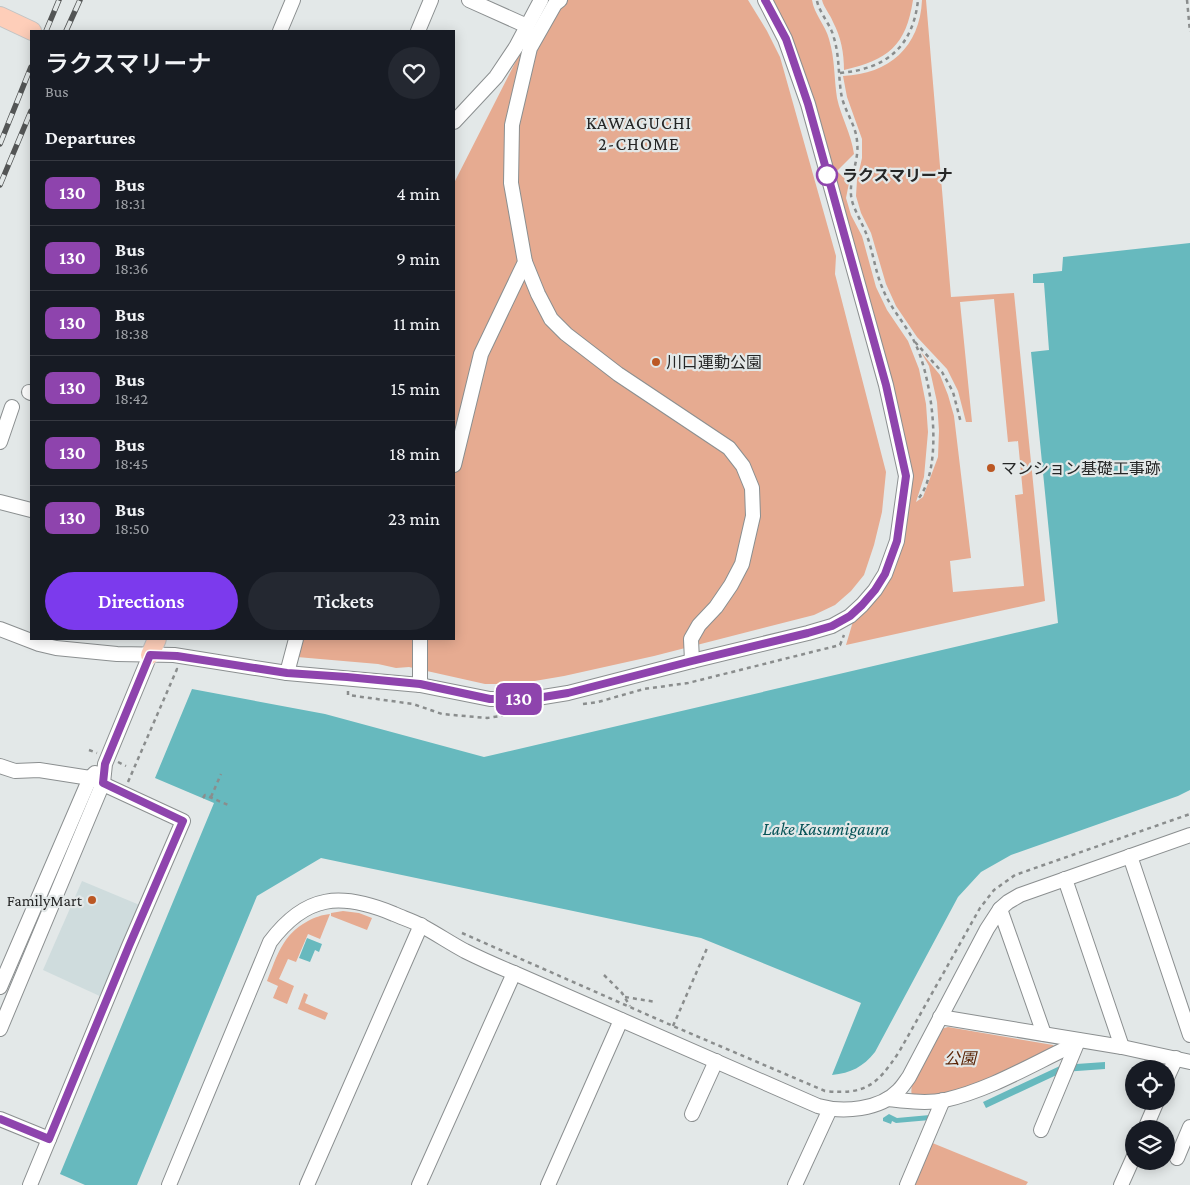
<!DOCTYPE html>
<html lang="en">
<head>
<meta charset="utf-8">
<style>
  body { margin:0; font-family:"Crimson Pro","Noto Sans JP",serif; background:#242831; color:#f1f3f6; height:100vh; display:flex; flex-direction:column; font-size:19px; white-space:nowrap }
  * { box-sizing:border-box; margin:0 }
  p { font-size:16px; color:#9ea1a6 }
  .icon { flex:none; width:28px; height:28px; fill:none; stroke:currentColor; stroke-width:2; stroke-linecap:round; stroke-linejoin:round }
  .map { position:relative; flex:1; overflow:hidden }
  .side { position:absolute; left:30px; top:30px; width:425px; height:610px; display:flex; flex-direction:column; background:#171b24; border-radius:0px; box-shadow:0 2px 12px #0003 }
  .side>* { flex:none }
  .badge { padding:0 10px; border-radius:8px; font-size:18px; line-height:32px }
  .fabs { position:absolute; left:1125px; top:1060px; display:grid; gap:10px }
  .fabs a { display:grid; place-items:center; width:50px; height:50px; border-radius:50%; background:#171b24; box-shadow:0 2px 12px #0003; font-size:25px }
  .map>.badge { position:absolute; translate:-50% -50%; box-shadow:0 0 0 2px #fff }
  h2 { padding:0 15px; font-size:19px; line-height:45px }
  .round { display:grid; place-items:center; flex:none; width:52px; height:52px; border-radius:26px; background:#242831 }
  .overview { display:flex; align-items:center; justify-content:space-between; height:85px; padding:0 15px }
  h1 { font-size:24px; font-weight:600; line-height:38px }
  .cta { display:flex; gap:10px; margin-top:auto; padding:10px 15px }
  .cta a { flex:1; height:58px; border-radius:30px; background:#7c3aed; color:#fff; font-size:20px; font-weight:600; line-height:58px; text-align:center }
  .cta a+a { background:#242831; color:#f1f3f6 }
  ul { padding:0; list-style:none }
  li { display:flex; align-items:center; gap:15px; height:65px; padding:0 15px; border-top:1px solid #363941 }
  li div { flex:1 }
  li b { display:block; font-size:19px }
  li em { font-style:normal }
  li .badge { min-width:55px; font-weight:700; text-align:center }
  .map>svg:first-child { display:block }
  .built { fill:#cfdcdd }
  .green { fill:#e6ab91 }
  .water { fill:#67b9be }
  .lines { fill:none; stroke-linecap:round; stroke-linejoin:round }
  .minor-casing { stroke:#8b8f90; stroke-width:16 }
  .major-casing { stroke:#c2c3c3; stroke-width:20 }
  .path { stroke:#8a8d8d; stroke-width:2.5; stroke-dasharray:4 4; stroke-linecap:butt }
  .minor { stroke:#fff; stroke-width:14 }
  .major { stroke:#feceb9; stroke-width:18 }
  .rail-casing { stroke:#535555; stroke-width:5.5 }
  .rail { stroke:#e3e8e8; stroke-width:4; stroke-dasharray:11; stroke-linecap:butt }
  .line-casing { stroke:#fff; stroke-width:11 }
  .line { stroke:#8e44ad; stroke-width:8 }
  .stop-dot { fill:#fff; stroke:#8e44ad; stroke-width:2.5 }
  .poi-dot { fill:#bb5723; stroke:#e3e8e8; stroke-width:2 }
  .labels { text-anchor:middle; stroke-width:4.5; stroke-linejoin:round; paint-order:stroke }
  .stop-label { font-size:16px; font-weight:bold; fill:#262727; stroke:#e3e8e8; text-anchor:start }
  .poi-label { font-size:16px; fill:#262727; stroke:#e3e8e8; text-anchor:start }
  .park-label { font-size:16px; font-style:italic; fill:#592305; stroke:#e3e8e8 }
  .neighbourhood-label { font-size:18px; letter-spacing:1px; fill:#262727; stroke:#e3e8e8 }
  .water-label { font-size:18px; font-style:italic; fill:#075357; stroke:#e3e8e8 }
</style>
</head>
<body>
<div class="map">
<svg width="1190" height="1185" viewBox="0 0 1190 1185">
  <rect width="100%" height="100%" fill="#e3e8e8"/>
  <path class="built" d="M82 881 142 906 104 998 43 970Z"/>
  <g class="green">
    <path d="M547 0H748L767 31 780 57 836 256 835 274 886 472 882 512 874 545 864 575 851 591 835 605 814 615 654 656 564 676 517 684H485L409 667 396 668 378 664 297 657 302 639H454V183Z"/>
    <path d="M769 0H812C814 14 826 26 829 39 835 59 834 78 837 98 841 117 851 133 854 154L837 171 849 183 846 198 851 215 862 236 876 287 887 310 908 341 919 369 926 404 928 432 924 477 916 502 923 497 938 457 939 431 937 402 929 366 921 352 940 375 948 395 954 416 971 558 950 561 953 592 1024 586 1015 495 1023 494 1018 441 1008 442 994 299 960 302 972 422H966L958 391 947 369 917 337 896 306 886 284 871 233 861 213 856 196 857 180 862 158V139L847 97 843 76C889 74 920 47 922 0H926L951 297 1014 293 1045 601 846 645 854 618 866 608 908 506 890 384Z"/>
    <path d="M822 0H913C906 46 888 60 844 70 844 53 841 37 833 22 830 14 824 8 822 0Z"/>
    <path d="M343 911 359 913 372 918 367 930 331 916V913Z"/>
    <path d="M330 914 320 939 308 934 296 962 288 959 279 979 294 986 287 1004 273 998 278 986 267 981C277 956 282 935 308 921 316 917 321 915 330 914Z"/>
    <path d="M304 993 308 995 305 1003 328 1013 325 1020 298 1009Z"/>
    <path d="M948 1027 1053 1045 1056 1049 977 1085 940 1095 912 1096C907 1079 933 1044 941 1029Z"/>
    <path d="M930 1142 1028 1182 1026 1185H912Z"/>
  </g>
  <g class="water">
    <path d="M1190 243V790L1178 796 1011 855 981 872 958 897 875 1052C863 1067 851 1073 832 1075L861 1003 701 938 321 858 257 896 137 1185H85L60 1174 214 803 155 778 192 689 325 714 484 757 1058 623 1031 352 1049 350 1044 283H1033V274L1062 271 1063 257Z"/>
    <path d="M307 938 322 944 319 952 315 950 310 962 299 958Z"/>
    <path d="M1105 1062V1069L1063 1072 986 1108 983 1102 1062 1065Z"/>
    <path d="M889 1114 897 1118 930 1115V1120L896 1123 892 1121 891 1124 883 1121V1118Z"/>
  </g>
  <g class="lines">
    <g class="minor-casing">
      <g id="minor">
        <path d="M469 0 527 26"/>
        <path d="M280 31 293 0"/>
        <path d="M418 31 431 0"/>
        <path d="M454 122 496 77 516 47 541 0"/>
        <path d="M525 262 538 294 551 319 566 334 618 374 729 448 743 466 752 488 753 516 742 564 731 585 716 607 699 625 691 639 692 661"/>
        <path d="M29 392 31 393"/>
        <path d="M0 442 12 407"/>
        <path d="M454 465 481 354 525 262 511 183 512 125 530 48 555 4 560 0"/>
        <path d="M0 502 31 510"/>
        <path d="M0 629 39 644 56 648 117 654 174 655 287 673 420 685 490 699H531L568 693 692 661 808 633 832 626 850 616 862 605 875 590 885 574 897 541 906 476 886 385 808 104 785 39 765 0"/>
        <path d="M287 673 296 639"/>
        <path d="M420 685V639"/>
        <path d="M0 766 15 771 39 770 90 778 183 821 129 946 30 1185"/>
        <path d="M1130 856 1190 1035"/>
        <path d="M1065 879 1122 1047"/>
        <path d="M1000 909 1044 1034"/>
        <path d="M0 987 90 778 95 773"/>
        <path d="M940 1017 1122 1047 1190 1062"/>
        <path d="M0 1029 103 783 105 764 150 655"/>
        <path d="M1166 1080 1176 1058"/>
        <path d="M888 1099C906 1101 927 1104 945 1100 989 1090 1029 1066 1069 1047L1078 1040"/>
        <path d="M692 1114 716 1061"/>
        <path d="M0 1119 49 1139"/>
        <path d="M1145 1129 1157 1101"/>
        <path d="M1041 1130 1078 1041"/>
        <path d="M1177 1158 1190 1127"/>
        <path d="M169 1185 270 942C306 894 341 892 394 914 403 918 413 921 422 926 437 934 450 943 465 951 481 959 497 966 514 973L818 1106C843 1113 880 1110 899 1090 903 1086 906 1081 909 1077L987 929 1000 909 1008 902 1020 895 1190 835"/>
        <path d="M307 1185 421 925"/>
        <path d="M419 1185 514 973"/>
        <path d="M548 1185 621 1020"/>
        <path d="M795 1185 830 1109"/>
        <path d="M907 1185 943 1100"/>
        <path d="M1121 1185 1134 1156"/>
      </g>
    </g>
    <g class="major-casing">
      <g id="major">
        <path d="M0 16 32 31"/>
        <path d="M150 655 157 639"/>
      </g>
    </g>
    <g class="path">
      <path d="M1187 0 1190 32"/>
      <path d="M817 1C820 14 831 25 834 38 840 58 838 79 842 98 846 113 856 126 857 141 860 161 847 181 852 201 856 214 863 224 867 236 873 252 875 270 882 287 889 306 903 321 913 339 932 374 945 467 918 499"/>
      <path d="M840 73C886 69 913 47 918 0"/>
      <path d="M915 342 942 372 953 392 961 423"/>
      <path d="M348 691V695L413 704 442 714 487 718 521 713"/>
      <path d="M583 704 598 702 644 689 688 683 840 645 844 635"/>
      <path d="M89 750 97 753"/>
      <path d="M118 762 126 766"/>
      <path d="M128 782 177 669 179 670"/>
      <path d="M211 797 221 774"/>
      <path d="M203 798 205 795 228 805"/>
      <path d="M462 933 673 1026 825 1091C866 1095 877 1085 899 1052L980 908 994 890 1015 875 1190 814"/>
      <path d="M604 975 622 993 630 1006"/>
      <path d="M625 997 656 1002"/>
      <path d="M673 1026 708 946"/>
    </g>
    <use href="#minor" class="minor"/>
    <use href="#major" class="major"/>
    <g class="rail-casing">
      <g id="rail">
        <path d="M46 31 59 0"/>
        <path d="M66 31 80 0"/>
        <path d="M0 144 31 67"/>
        <path d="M0 185 31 111"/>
      </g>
    </g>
    <use href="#rail" class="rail"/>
  </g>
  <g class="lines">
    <g class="line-casing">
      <path id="line" d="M0 1119 49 1139 129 946 183 821 103 783 105 764 150 655 177 656 287 673 347 677 420 684 490 699H531L568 693 692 661 808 633 832 626 850 616 862 605 875 590 885 574 897 541 906 476 886 385 808 104 786 39 765 0"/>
    </g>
    <use href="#line" class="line"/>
  </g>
  <circle class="stop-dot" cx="827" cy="175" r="10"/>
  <g class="poi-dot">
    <circle cx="656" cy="362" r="5"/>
    <circle cx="991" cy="468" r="5"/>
    <circle cx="92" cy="900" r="5"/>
  </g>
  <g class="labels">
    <g class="stop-label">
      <text x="842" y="181">ラクスマリーナ</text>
    </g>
    <g class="poi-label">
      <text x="666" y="368">川口運動公園</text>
      <text x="1001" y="474">マンション基礎工事跡</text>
      <text x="82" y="906" text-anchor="end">FamilyMart</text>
    </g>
    <g class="park-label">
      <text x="960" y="1064">公園</text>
    </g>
    <g class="neighbourhood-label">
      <text x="639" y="129">KAWAGUCHI<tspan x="639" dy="21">2-CHOME</tspan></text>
    </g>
    <g class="water-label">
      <text x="826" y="835">Lake Kasumigaura</text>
    </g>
  </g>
</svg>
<div class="fabs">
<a><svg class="icon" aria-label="locate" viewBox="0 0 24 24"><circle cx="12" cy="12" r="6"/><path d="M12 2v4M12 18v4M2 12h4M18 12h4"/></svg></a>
<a><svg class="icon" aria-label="layers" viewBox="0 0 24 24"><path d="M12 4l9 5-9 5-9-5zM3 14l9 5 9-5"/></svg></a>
</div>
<b class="badge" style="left:519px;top:699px;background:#8e44ad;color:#fff">130</b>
<section class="side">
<div class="overview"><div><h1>ラクスマリーナ</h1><p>Bus</p></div><a class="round"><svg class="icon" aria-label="heart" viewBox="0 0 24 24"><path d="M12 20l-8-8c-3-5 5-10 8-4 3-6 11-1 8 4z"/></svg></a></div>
<h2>Departures</h2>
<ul>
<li><span class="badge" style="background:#8e44ad;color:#fff">130</span><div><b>Bus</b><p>18:31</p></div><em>4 min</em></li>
<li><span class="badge" style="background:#8e44ad;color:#fff">130</span><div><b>Bus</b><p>18:36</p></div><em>9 min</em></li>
<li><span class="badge" style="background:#8e44ad;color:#fff">130</span><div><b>Bus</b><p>18:38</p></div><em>11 min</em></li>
<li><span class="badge" style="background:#8e44ad;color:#fff">130</span><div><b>Bus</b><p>18:42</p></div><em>15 min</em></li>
<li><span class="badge" style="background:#8e44ad;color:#fff">130</span><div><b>Bus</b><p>18:45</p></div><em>18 min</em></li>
<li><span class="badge" style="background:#8e44ad;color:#fff">130</span><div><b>Bus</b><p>18:50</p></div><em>23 min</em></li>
</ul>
<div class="cta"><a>Directions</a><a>Tickets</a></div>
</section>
</div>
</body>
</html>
